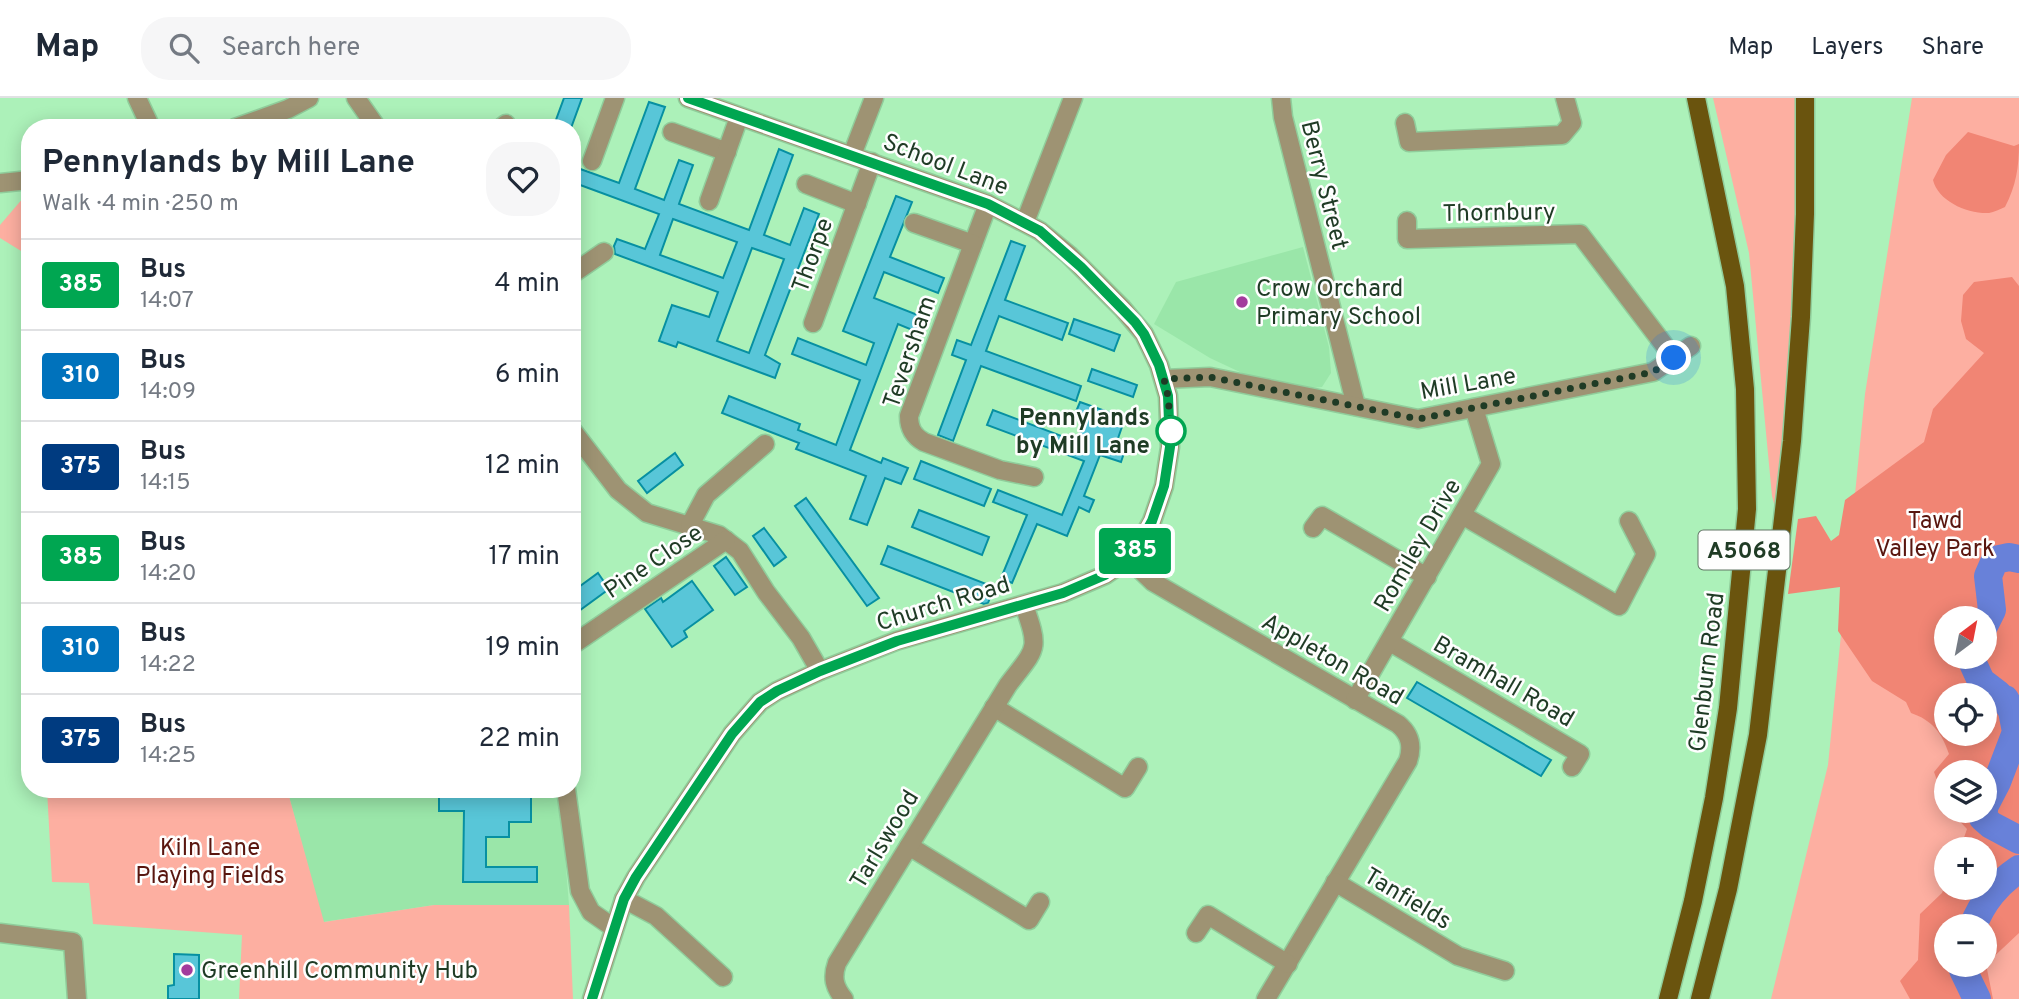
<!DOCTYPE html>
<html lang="en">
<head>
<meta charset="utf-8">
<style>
  body { margin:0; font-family:Overpass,sans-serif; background:#f6f6f7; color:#1f2937; height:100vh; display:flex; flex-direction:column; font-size:26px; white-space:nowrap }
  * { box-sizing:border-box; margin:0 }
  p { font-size:23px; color:#747a83 }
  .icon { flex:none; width:38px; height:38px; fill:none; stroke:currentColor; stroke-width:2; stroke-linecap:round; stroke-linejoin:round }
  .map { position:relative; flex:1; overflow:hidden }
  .side { position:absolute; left:21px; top:21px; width:560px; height:679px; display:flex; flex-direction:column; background:#fff; border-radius:28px; box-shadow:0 4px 18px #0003 }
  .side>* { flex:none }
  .badge { padding:0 14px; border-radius:5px; font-size:24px; line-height:46px }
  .needle { width:46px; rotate:32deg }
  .buttons { position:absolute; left:1934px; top:508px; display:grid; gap:14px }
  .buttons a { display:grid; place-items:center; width:63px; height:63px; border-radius:50%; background:#fff; box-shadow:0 4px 18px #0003; font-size:35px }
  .you { position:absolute; width:35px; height:35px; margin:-18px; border:5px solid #fff; border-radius:50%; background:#1a73e8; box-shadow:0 0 0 10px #1a73e833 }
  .map>.badge { position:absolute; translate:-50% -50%; box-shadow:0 0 0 4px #fff }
  .round { display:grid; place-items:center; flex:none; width:74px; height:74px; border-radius:28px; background:#f6f6f7 }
  .summary { display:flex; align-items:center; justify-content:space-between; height:119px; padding:0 21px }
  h1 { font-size:33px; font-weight:700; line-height:52px }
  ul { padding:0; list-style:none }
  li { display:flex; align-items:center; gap:21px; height:91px; padding:0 21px; border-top:2px solid #e0e1e3 }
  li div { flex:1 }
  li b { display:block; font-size:26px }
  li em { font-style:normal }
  li .badge { min-width:77px; font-weight:700; text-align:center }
  header { display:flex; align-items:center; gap:42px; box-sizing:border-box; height:98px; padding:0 35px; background:#fff; border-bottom:2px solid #e0e1e3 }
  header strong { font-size:33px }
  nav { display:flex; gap:38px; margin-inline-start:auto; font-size:24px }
  .search { width:490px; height:63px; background:#f6f6f7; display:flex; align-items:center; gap:18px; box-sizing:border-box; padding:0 24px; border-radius:28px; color:#747a83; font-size:26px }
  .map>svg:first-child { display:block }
  .built { fill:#9ae6a9 }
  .green { fill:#fdafa1; fill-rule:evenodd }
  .forest { fill:#f18574; fill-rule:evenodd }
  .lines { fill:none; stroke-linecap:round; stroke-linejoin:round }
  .river { stroke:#6881d9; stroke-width:28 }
  .building { fill:#58c6d8; stroke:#0790a2; stroke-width:2; fill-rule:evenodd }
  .minor-casing { stroke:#90cd9b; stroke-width:21 }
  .major-casing { stroke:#90cd9b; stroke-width:21 }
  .minor { stroke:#9e9373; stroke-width:18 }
  .major { stroke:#6a540e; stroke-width:18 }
  .line-casing { stroke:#fff; stroke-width:16 }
  .line { stroke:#00a651; stroke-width:10 }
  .walk { stroke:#1f3b25; stroke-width:7; stroke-dasharray:0 12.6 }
  .poi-dot { fill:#a33b9d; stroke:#fefefe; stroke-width:2.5 }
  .stop-dot { fill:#fff; stroke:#00a651; stroke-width:3.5 }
  .labels { text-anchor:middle; stroke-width:5; stroke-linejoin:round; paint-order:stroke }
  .shield { fill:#fefefe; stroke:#627666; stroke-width:2 }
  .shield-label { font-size:23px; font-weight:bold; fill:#1f3b25 }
  .street-label { font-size:24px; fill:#1f3b25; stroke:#fefefe }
  .poi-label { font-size:24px; fill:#1f3b25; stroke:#fefefe; text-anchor:start }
  .stop-label { font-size:24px; font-weight:bold; fill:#1f3b25; stroke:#fefefe; text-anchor:end }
  .park-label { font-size:24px; fill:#59160f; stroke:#fefefe }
</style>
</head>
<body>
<header>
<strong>Map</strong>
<div class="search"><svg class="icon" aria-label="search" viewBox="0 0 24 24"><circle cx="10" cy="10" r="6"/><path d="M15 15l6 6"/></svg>Search here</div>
<nav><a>Map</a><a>Layers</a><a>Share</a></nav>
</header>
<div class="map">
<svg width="2019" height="901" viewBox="0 0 2019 901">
  <rect width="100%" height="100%" fill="#acf1b9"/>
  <g class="built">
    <path d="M1303 149 1329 249 1331 275 1322 289 1311 290 1259 283 1210 260 1154 226 1176 184Z"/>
    <path d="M287 691H557L561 708 569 807H434L323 824Z"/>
  </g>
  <g class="green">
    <path d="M1713 0H1796L1797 106 1793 257 1777 417 1772 398 1749 155Z"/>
    <path d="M1912 0H2019V901H1771L1828 667 1865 296ZM1946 520H1984V558H1946ZM1946 597H1984V635H1946ZM1946 674H1984V712H1946ZM1946 751H1984V789H1946ZM1946 828H1984V866H1946Z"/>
    <path d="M24 99H30V339L26 156 0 140V127Z"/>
    <path d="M47 691H287L324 824 434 807H569L573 901H239L242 837 93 826 89 785 52 784Z"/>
  </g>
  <g class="forest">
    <path d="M1968 34 2014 48 2019 46C2019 69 2016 88 2005 109 2000 111 1994 114 1989 115 1967 116 1938 103 1933 82L1946 57Z"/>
    <path d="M2012 179 2019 188V835L1986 866 1993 901H1910L1900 883 1918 862 1920 816 1942 795 1946 785V789H1984V751H1960L1967 731 1949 712H1984V674H1946V707L1934 674 1949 656C1942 635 1932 622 1911 615L1906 604 1872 583 1838 533 1840 489 1788 496 1798 421 1816 418 1831 443 1839 437 1845 402 1924 344 1933 311 1984 255 1966 241 1961 223 1963 197 1974 184ZM1946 520H1984V558H1946ZM1946 597H1984V635H1946ZM1946 828H1984V866H1946Z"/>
  </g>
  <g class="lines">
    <g class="river">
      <path d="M1984 528 1992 512 1988 478 1995 462 2009 459 2019 461"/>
      <path d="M1972 558 1971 561 1981 583 1998 596"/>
      <path d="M1984 709 1997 684 2016 634 2012 613 2005 601"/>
      <path d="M1984 712 1983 720 1991 727 2019 742"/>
      <path d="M1973 828C1983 803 1997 786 2019 771"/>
      <path d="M1963 866V872L1977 901"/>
    </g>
  </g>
  <g class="building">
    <path d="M564 0H582L571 30H553Z"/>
    <path d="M649 4 665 9 635 91 664 102 679 62 693 67 679 106 749 132 779 51 793 57 764 137 790 147 804 110 819 116 765 257 780 266 775 280 678 244 676 249 659 243 672 207 709 219 718 194 615 156 614 148 617 141 645 151 659 116 572 84V68L619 85ZM673 121 737 144 723 180 660 157ZM752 150 784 161 749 255 717 243Z"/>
    <path d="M896 98 912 104 890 159 944 180 938 195 884 174 874 200 928 221 922 236 898 226 850 352 881 365 883 360 908 370 901 386 885 380 867 427 850 421 866 378 796 351 799 345 722 315 729 298 800 326 798 332 836 347 860 282 792 256 798 240 866 267 874 245 843 233Z"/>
    <path d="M1011 143 1025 148 1005 202 1068 225 1062 242 999 218 986 253 1081 288 1076 303 981 268 953 343 938 337 966 262 952 257 957 242 971 247Z"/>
    <path d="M1074 221 1120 237 1114 253 1069 236Z"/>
    <path d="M1092 271 1137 287 1133 299 1088 283Z"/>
    <path d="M1080 304 1125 320 1115 349 1125 352 1121 364 1100 357 1084 398 1094 402 1089 414 1079 409 1067 438 1037 426 1012 485 1001 480 1027 417 993 404 998 392 1062 417 1084 363 987 327 993 312 1077 344 1086 320 1075 316Z"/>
    <path d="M675 355 683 367 647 395 638 383Z"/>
    <path d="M921 363 991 391 984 408 914 381Z"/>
    <path d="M806 400 879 500 867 508 795 408Z"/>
    <path d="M919 412 989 439 982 457 912 429Z"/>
    <path d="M764 430 786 459 774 468 753 438Z"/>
    <path d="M888 448 994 489 988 505 984 506 881 466Z"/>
    <path d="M726 459 747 489 735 497 714 468Z"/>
    <path d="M598 475 609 491 572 518V494Z"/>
    <path d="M692 483 713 512 684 533 687 539 672 549 645 511 661 500 663 504Z"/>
    <path d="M1417 584 1551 662 1541 678 1407 600Z"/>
    <path d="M439 691H488V695H531V724H509V739H486V769H537V784H463L464 713H439Z"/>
    <path d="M174 856 199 857V901H168V888L174 887Z"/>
  </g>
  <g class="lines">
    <g class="minor-casing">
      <g id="minor">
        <path d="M137 0 151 30"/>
        <path d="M356 0 377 30"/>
        <path d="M1281 0 1283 19 1356 308"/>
        <path d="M1405 25 1409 44 1562 37 1572 25 1565 0"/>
        <path d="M235 30 288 11 309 0"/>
        <path d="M501 30 506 26"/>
        <path d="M672 34 727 54"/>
        <path d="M852 57 874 0"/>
        <path d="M592 63 615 0"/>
        <path d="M0 85 30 82"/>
        <path d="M806 86 857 106"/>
        <path d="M709 103 739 19"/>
        <path d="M988 106 909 318C909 330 913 338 924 344L1000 372 1034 379"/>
        <path d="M1407 123V141L1580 136 1674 260"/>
        <path d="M1025 124 1073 0"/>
        <path d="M914 125 973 146"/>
        <path d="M572 176 604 154"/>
        <path d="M813 225 872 64"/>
        <path d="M1164 281 1210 279 1418 321 1653 274 1691 248"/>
        <path d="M572 332 618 392 647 415 719 437 740 453 766 494 801 540 820 573"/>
        <path d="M1462 417 1619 508 1646 456 1629 423"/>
        <path d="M690 427 706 397 765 346"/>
        <path d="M1313 430 1322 418 1427 479"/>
        <path d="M1128 460 1153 484 1398 626C1410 636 1413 648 1408 663L1266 901"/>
        <path d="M1390 544 1580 656 1572 669"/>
        <path d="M572 547 726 442"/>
        <path d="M1355 602 1491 366 1474 310"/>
        <path d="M994 609 1125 690 1138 669"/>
        <path d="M566 691 580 793 591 814 614 830"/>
        <path d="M909 748 1029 822 1040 804"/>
        <path d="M1335 784 1458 858 1505 873"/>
        <path d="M624 801 656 818 723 879"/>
        <path d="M0 835 73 844 77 901"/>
        <path d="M1196 835 1208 817 1288 866"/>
        <path d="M592 901 624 801 636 779 732 636 760 604 777 593 820 573 896 543 1063 495 1105 477 1118 468 1137 450 1152 423 1164 388 1170 349 1168 298 1159 267 1144 236 1122 210 1069 157 1040 133 988 106 688 0"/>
        <path d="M844 901C834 889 832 879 837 865L1008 587C1037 549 1040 553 1024 507"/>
      </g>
    </g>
    <g class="major-casing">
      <g id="major">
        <path d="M1668 901 1693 803 1714 700 1728 610 1747 411 1745 291 1735 188 1696 0"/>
        <path d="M1700 901 1728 791 1758 637 1792 343 1801 219 1805 116V0"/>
      </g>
    </g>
    <use href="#minor" class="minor"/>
    <use href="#major" class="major"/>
  </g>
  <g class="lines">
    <g class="line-casing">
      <path id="line" d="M592 901 624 801 636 779 732 636 760 604 777 593 820 573 897 543 1063 495 1105 477 1118 468 1137 450 1152 423 1164 388 1170 349 1168 298 1159 267 1144 236 1135 224 1081 169 1040 133 988 106 688 0"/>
    </g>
    <use href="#line" class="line"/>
    <path class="walk" d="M1171 333 1168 298 1164 281 1210 279 1418 321 1653 274 1674 260"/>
  </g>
  <g class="poi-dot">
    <circle cx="1242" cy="204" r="7"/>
    <circle cx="187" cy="872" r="7"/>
  </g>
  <circle class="stop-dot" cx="1171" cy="333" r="14"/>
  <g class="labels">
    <rect class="shield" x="1698.5" y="432.5" width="91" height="39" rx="5"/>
    <g class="shield-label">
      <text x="1744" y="460">A5068</text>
    </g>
    <g class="street-label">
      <text transform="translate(946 66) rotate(21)" y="8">School Lane</text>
      <text transform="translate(1325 87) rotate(76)" y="8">Berry Street</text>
      <text transform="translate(1499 114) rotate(-1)" y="8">Thornbury</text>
      <text transform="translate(812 157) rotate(-70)" y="8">Thorpe</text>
      <text transform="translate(909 254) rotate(-71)" y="8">Teversham</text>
      <text transform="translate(1468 285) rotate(-10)" y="8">Mill Lane</text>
      <text transform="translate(1417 447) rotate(-60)" y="8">Romiley Drive</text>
      <text transform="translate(653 463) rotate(-34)" y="8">Pine Close</text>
      <text transform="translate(943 505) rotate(-17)" y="8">Church Road</text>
      <text transform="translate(1333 561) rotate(30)" y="8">Appleton Road</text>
      <text transform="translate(1706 574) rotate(-83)" y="8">Glenburn Road</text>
      <text transform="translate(1504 583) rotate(30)" y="8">Bramhall Road</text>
      <text transform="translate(884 741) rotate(-59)" y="8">Tarlswood</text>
      <text transform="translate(1408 800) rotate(31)" y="8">Tanfields</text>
    </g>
    <g class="poi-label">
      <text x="1256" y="198">Crow Orchard<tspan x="1256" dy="28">Primary School</tspan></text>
      <text x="201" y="880">Greenhill Community Hub</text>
    </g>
    <g class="stop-label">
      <text x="1150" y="327">Pennylands<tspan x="1150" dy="28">by Mill Lane</tspan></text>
    </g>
    <g class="park-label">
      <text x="1935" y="430">Tawd<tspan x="1935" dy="28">Valley Park</tspan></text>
      <text x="210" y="757">Kiln Lane<tspan x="210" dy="28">Playing Fields</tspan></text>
    </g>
  </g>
</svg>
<div class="buttons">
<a><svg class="needle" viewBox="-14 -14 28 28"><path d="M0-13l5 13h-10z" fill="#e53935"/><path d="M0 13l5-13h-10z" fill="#747a83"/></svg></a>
<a><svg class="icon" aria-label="locate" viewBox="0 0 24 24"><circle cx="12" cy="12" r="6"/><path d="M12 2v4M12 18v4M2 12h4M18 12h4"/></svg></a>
<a><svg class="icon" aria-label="layers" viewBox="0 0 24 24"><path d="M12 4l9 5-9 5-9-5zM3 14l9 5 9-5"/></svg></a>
<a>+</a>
<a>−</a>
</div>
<div class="you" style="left:1674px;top:260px"></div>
<b class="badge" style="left:1135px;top:453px;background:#00a651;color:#fff">385</b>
<section class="side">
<div class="summary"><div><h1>Pennylands by Mill Lane</h1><p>Walk · 4 min · 250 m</p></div><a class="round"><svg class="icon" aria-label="heart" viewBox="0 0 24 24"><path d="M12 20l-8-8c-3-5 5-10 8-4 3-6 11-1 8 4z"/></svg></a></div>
<ul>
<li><span class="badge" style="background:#00a651;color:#fff">385</span><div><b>Bus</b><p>14:07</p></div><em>4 min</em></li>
<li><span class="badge" style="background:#0072bc;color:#fff">310</span><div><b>Bus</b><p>14:09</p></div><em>6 min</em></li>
<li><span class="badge" style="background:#003b80;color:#fff">375</span><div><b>Bus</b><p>14:15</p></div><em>12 min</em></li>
<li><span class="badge" style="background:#00a651;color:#fff">385</span><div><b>Bus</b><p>14:20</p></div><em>17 min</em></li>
<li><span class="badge" style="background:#0072bc;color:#fff">310</span><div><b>Bus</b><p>14:22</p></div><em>19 min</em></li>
<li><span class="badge" style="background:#003b80;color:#fff">375</span><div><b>Bus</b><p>14:25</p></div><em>22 min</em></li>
</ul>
</section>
</div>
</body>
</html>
